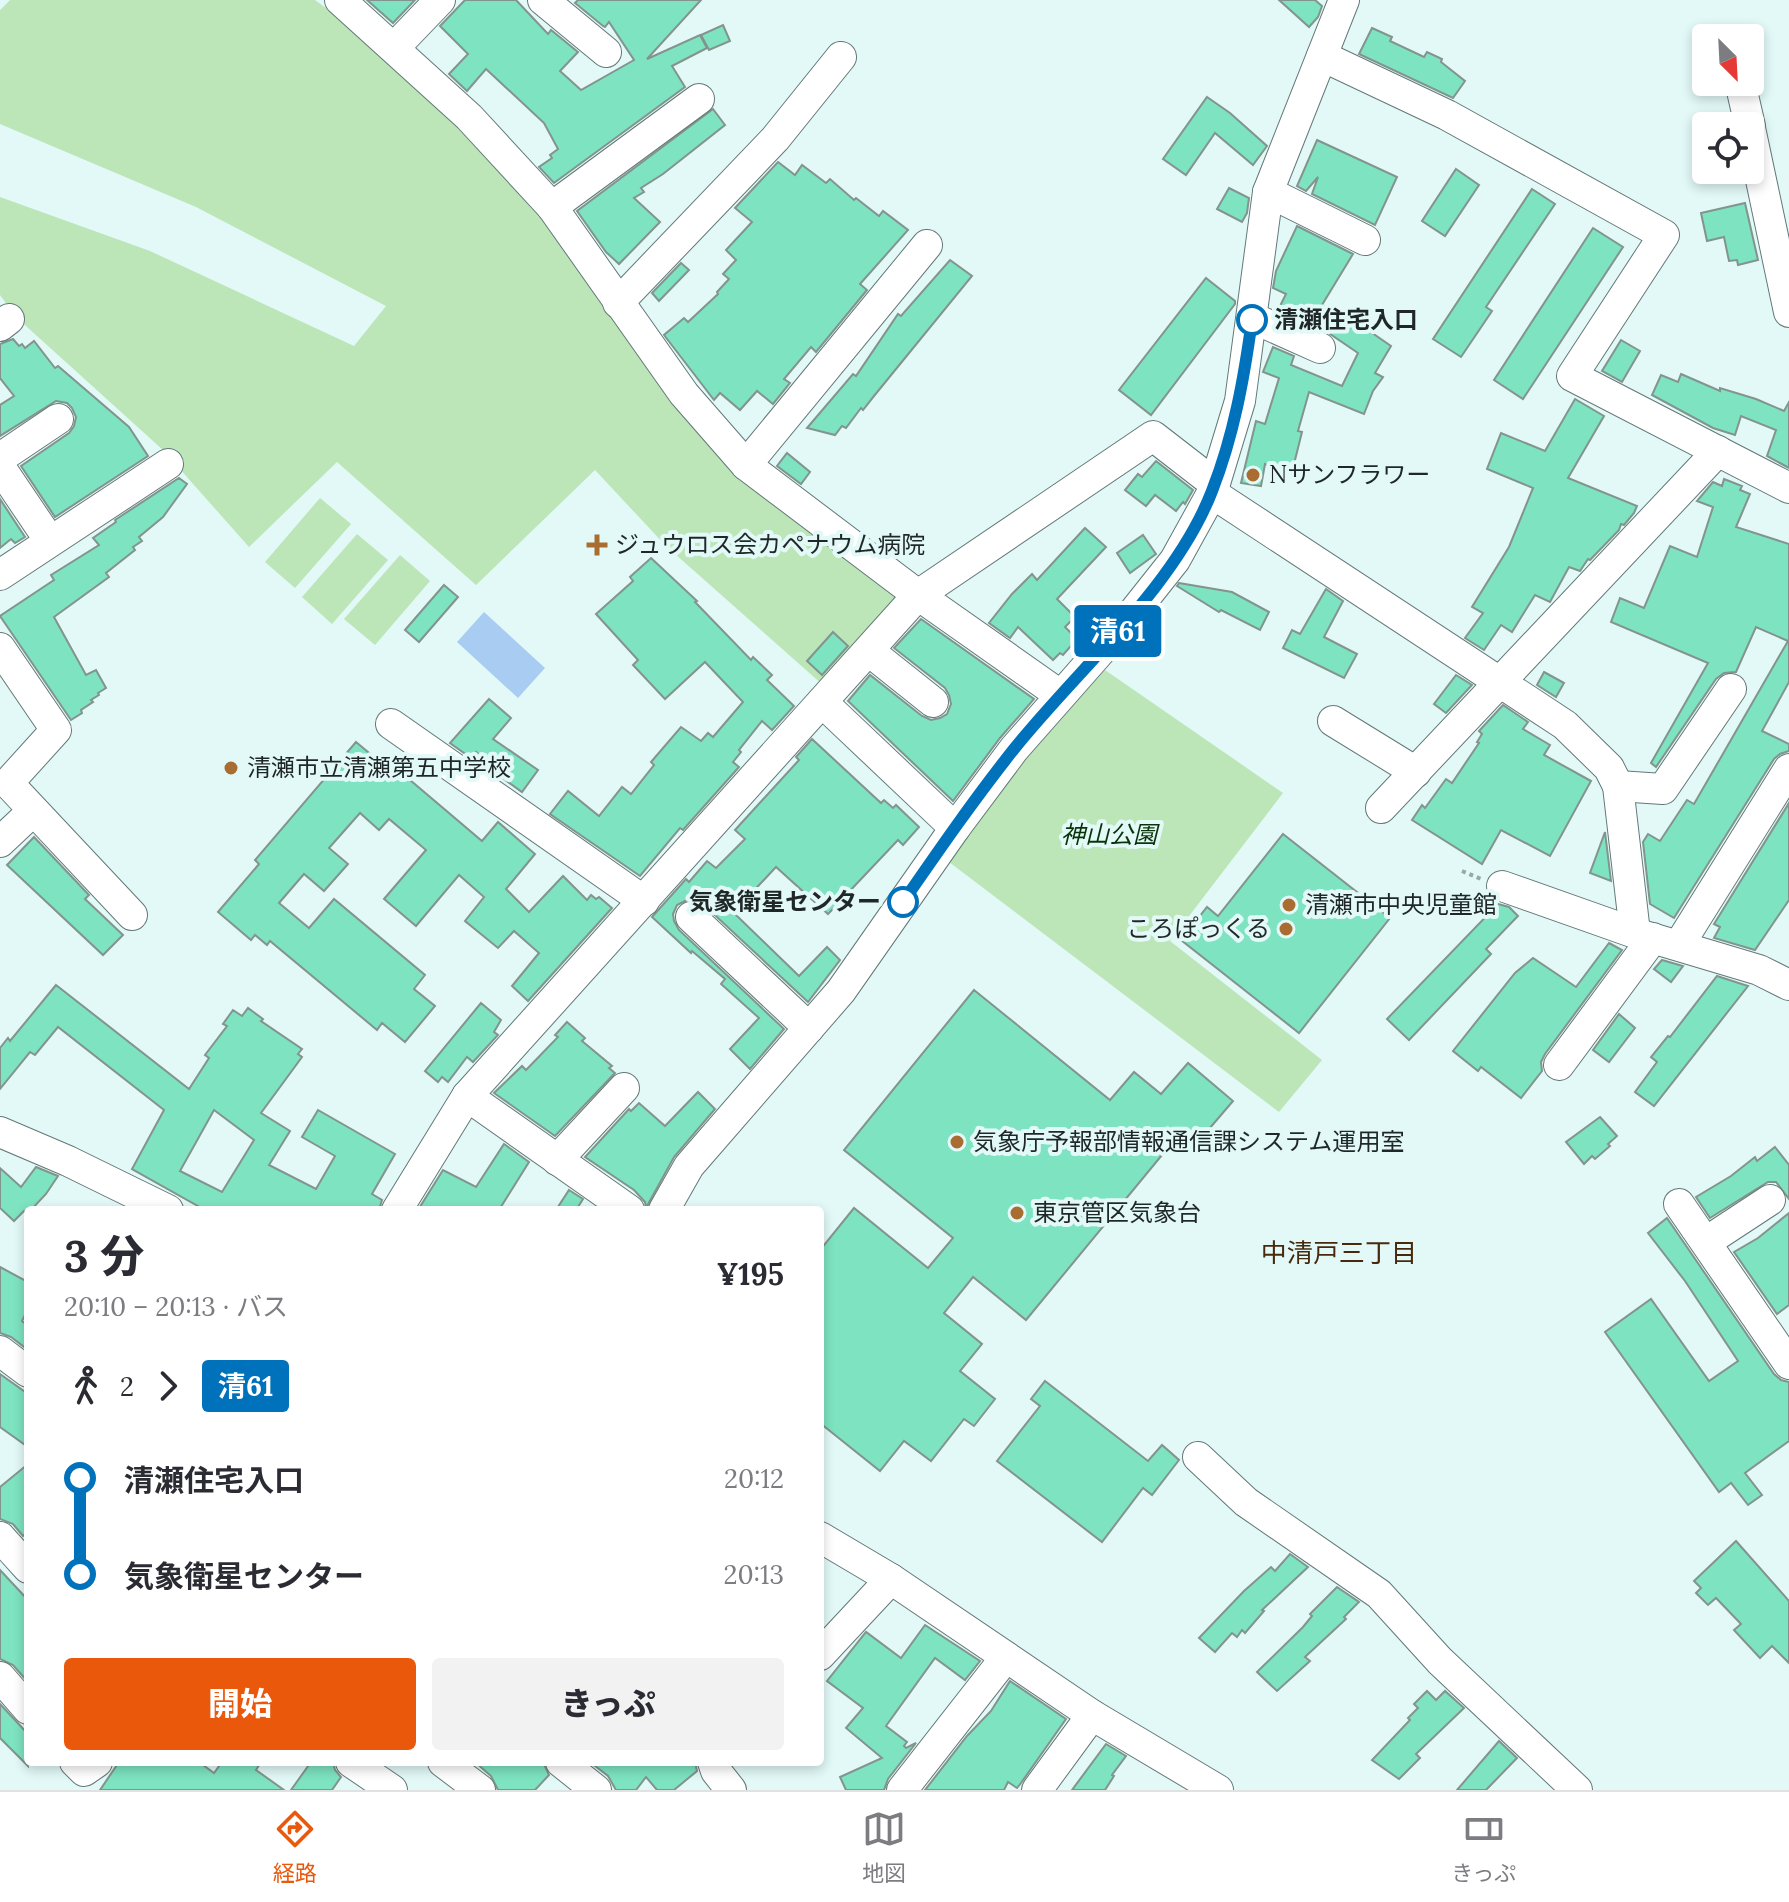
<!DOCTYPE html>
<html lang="ja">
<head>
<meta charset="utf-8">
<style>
  body { margin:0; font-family:Lora,"Noto Sans JP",serif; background:#f2f2f3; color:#2b2b33; height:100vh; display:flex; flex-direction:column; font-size:30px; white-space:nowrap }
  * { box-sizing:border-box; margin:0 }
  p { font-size:26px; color:#7c7c81 }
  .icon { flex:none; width:44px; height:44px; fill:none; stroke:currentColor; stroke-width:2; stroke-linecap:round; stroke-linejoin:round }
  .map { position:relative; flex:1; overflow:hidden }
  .details { position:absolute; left:24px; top:1206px; width:800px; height:560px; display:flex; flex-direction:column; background:#fff; border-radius:8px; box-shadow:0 4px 12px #0003 }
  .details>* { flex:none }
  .badge { padding:0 16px; border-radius:6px; font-size:28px; line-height:52px }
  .needle { width:52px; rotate:156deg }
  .buttons { position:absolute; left:1692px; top:24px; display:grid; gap:16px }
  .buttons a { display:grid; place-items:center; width:72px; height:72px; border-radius:8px; background:#fff; box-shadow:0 4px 12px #0003; font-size:40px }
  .map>.badge { position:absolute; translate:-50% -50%; box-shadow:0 0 0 4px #fff }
  .legs { display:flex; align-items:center; gap:12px; height:88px; padding:0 40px; font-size:26px }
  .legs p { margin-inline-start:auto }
  .head { display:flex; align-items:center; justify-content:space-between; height:136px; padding:0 40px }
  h1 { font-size:44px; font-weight:800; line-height:60px }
  .action { display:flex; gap:16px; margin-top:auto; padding:16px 40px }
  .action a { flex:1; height:92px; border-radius:8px; background:#ea580c; color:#fff; font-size:32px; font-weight:800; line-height:92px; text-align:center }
  .action a+a { background:#f2f2f3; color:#2b2b33 }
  ul { padding:0 40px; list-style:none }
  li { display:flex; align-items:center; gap:28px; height:96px; font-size:30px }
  li i { display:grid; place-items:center; width:12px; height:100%; margin:0 10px; background:currentColor }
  li i::after { content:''; width:20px; height:20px; margin:-10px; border:6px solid; border-radius:50%; background:#fff }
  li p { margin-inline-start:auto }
  li:first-child i { background:linear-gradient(#0000 50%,currentColor 0) }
  li:last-child i { background:linear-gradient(currentColor 50%,#0000 0) }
  .tabs { display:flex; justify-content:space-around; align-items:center; height:112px; border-top:2px solid #e1e1e2; background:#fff; font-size:22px; color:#7c7c81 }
  .tabs a { display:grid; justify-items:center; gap:4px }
  .tabs .on { color:#ea580c }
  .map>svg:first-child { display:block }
  .green { fill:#bce6b8 }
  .water { fill:#a9cdf2 }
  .building { fill:#7de3c0; stroke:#82948d; stroke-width:2; fill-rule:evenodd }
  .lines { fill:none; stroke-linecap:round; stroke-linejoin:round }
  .minor-casing { stroke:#647878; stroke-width:32 }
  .path { stroke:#96a8a7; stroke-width:4; stroke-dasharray:4 4; stroke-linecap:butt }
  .minor { stroke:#fff; stroke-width:30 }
  .line-1-casing { stroke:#fff; stroke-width:18 }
  .line-1 { stroke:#0072bc; stroke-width:12 }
  .stop-1-dot { fill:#fff; stroke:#0072bc; stroke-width:4 }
  .poi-dot { fill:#aa6d31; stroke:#e2f9f8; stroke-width:3 }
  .labels { text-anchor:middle; stroke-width:8; stroke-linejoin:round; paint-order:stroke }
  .stop-label { font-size:24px; font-weight:bold; fill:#1f2727; stroke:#e2f9f8; text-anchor:start }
  .poi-label { font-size:24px; fill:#1f2727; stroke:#e2f9f8; text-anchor:start }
  .park-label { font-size:24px; font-style:italic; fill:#093308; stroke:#e2f9f8 }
  .neighbourhood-label { font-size:26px; fill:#472a0d; stroke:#e2f9f8 }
</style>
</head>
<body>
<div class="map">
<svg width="1789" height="1790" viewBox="0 0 1789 1790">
  <rect width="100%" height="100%" fill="#e2f9f8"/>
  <g class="green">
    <path d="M10 0H315L395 59 543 209 686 411 908 596 824 686 666 546 595 470 476 585 337 462 249 547 163 450 16 317 0 295V197L150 251 354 346 386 306 196 207 0 124V10Z"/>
    <path d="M320 498 351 524 295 588 265 562Z"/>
    <path d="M357 534 388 560 332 624 302 597Z"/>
    <path d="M400 555 430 581 375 645 344 619Z"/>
    <path d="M1105 670 1283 793 1170 941 1322 1060 1279 1112 949 862 1024 759Z"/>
  </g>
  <path class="water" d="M484 612 545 668 518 698 457 642Z"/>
  <g class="building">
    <path d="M367 0H415L393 23Z"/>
    <path d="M465 0H516L548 34 551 30 578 52 560 71 581 90 634 60 609 22 605 27 603 26 575 3 578 0H701L647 59 700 35 707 48 672 66 685 87 554 183 539 167 552 158 550 155 558 149 544 123 486 69 467 91 449 74 468 54 440 26Z"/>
    <path d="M1279 0H1315L1322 6 1318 17 1309 27Z"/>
    <path d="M723 25 730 41 709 50 701 35Z"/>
    <path d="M1372 28 1392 37 1390 41 1424 57 1427 52 1442 59 1441 62 1465 81 1453 98 1359 54Z"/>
    <path d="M1207 97 1230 113 1267 146 1253 165 1215 133 1186 175 1163 159Z"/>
    <path d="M713 109 725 125 663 174 641 188 644 192 634 198 660 222 619 264 606 252 577 211Z"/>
    <path d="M1317 140 1397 177 1375 225 1312 194 1318 177 1306 191 1297 186Z"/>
    <path d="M778 162 795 175 802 165 826 183 830 179 854 200 856 198 879 216 883 211 908 230 860 284 867 290 816 352 811 347 784 379 790 383 773 404 757 391 740 410 720 393 714 400 664 335 684 318 688 322 718 294 717 292 729 279 723 274 736 260 726 250 752 222 735 208Z"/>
    <path d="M1456 169 1479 185 1445 236 1422 221Z"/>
    <path d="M1229 188 1249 198 1247 213 1242 222 1217 209Z"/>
    <path d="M1532 189 1555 204 1486 307 1492 311 1461 357 1433 339Z"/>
    <path d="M1745 203 1758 260 1738 265 1737 260 1729 261 1724 237 1707 241 1701 213Z"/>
    <path d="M1297 226 1353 254 1322 305 1349 322 1352 319 1391 346 1375 373 1383 377 1373 391 1364 414 1309 392 1298 431 1302 432 1292 472 1265 464 1261 486 1241 483 1256 421 1265 424 1279 378 1263 372 1273 347 1294 356 1291 365 1342 386 1358 353 1327 332 1278 310 1286 294 1273 288 1276 271Z"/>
    <path d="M1593 228 1623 247 1523 399 1494 380Z"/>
    <path d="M950 260 972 276 874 396 863 410 861 408 846 428 842 426 835 435 807 428 853 374 856 376 898 314 901 316Z"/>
    <path d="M681 263 689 270 659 301 652 293Z"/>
    <path d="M1206 278 1235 301V304L1151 415 1119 390Z"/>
    <path d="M13 339 19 346 22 344 25 348 34 341 55 368 58 366 129 427 148 456 55 517 21 466 69 433 74 426 76 417 72 408 67 403 56 401 0 436V405L14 396 0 378V344Z"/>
    <path d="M1621 340 1640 351 1622 382 1602 371Z"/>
    <path d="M1681 374 1720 391V388L1756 399 1784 411 1789 402V468L1767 456 1776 430 1741 416 1735 435 1713 428 1652 395 1661 375 1678 382Z"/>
    <path d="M1575 399 1604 416 1568 478 1637 506 1634 513 1624 525 1621 524 1619 530 1590 560 1588 559 1580 571 1569 567 1550 602 1535 595 1512 632 1501 625 1484 650 1465 638 1483 613 1472 607 1509 547 1533 488 1487 469 1501 433 1545 451Z"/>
    <path d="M787 453 810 472 801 484 777 466Z"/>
    <path d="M1156 461 1193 490 1185 504 1183 502 1176 511 1155 495 1146 506 1125 490 1138 474 1142 477Z"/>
    <path d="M179 478 187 484 163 517 139 537 142 541 133 547 135 550 106 573 109 577 54 617 86 675 96 670 106 688 98 693 99 695 91 700 93 702 81 710 82 713 71 720 0 616 54 580 51 575 99 545 93 538 116 522 115 520Z"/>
    <path d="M1724 479 1742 486 1740 490 1750 494 1736 527 1789 544V682L1762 731 1789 744V751L1780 754 1774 759 1674 918 1650 904 1643 842 1648 834 1660 841 1687 800 1694 804 1788 641 1756 627 1736 672 1724 673 1716 679 1656 767 1651 763 1708 663 1611 622 1620 598 1644 608 1670 546 1697 557 1713 507 1697 501 1713 482 1722 486Z"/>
    <path d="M0 499 25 537 15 543 11 539 0 548Z"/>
    <path d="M1085 528 1106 547 1057 599 1075 617 1065 627 1077 639 1063 655 1060 653 1053 660 1018 627 1010 638 989 623 1012 594 1032 574 1037 580Z"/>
    <path d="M1143 535 1156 554 1130 573 1117 553Z"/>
    <path d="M651 558 697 601 695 602 751 660 753 657 772 675 767 680 794 706 772 730 762 721 739 750 741 752 733 762 739 767 683 830 680 828 640 876 550 814 568 791 599 816 622 787 631 794 654 765 651 762 681 727 701 741 708 733 713 737 743 702 705 662 665 699 633 665 638 660 596 614 633 581 630 577Z"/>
    <path d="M1179 583 1232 592 1269 612 1260 630 1221 610 1219 612 1177 586Z"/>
    <path d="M444 585 458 597 419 642 405 630Z"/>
    <path d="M1326 589 1343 601 1324 637 1357 654 1344 678 1283 648 1292 630 1300 634Z"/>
    <path d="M921 619 1034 699 1000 738 953 801 848 701 870 675 922 716 931 720 940 718 947 714 951 704 949 695 945 688 894 648Z"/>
    <path d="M833 632 848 646 822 675 807 661Z"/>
    <path d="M1544 672 1564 683 1556 697 1537 685Z"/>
    <path d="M1456 675 1472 685 1446 713 1434 704Z"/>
    <path d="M489 699 511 718 493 739 538 770 522 792 501 777 502 775 476 752 471 758 450 743Z"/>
    <path d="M1503 705 1528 722 1523 729 1550 745 1544 755 1591 781 1550 856 1501 830 1482 864 1412 820 1422 805 1425 808 1446 779 1452 783 1479 743 1477 742 1482 734 1479 731Z"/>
    <path d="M812 739 881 803 884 800 893 808 896 805 919 827 903 845 898 840 828 914 776 867 747 898 749 900 735 914 799 976 827 947 840 960 808 1002 703 904 696 900H687L677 905 673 914 674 921 679 930 784 1029 750 1069 730 1049 759 1018 721 984 725 979 692 951 691 953 652 917 686 879 689 882 707 861 716 868 745 839 735 830 799 760 796 757Z"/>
    <path d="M356 742 386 767 390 763 482 841 498 822 535 854 506 889 529 912 563 876 587 900 591 895 596 899 599 897 612 908 528 1001 512 986 539 953 514 931 498 948 465 921 484 897 459 875 416 926 384 899 426 850 389 819 379 830 360 813 329 848 348 864 324 891 304 874 279 903 309 928 334 899 425 975 414 989 435 1006 405 1042 382 1023 377 1030 270 941 267 945 255 935 251 940 218 912 259 864 255 860Z"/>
    <path d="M1789 803V900L1755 950 1714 938 1720 927 1714 924Z"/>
    <path d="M1605 832 1611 881 1590 873Z"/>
    <path d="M1283 834 1390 918 1299 1033 1181 940 1207 907 1218 916Z"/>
    <path d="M34 837 89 895 85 899 123 935 103 955 7 865Z"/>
    <path d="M1498 904 1509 907 1518 916 1486 949 1491 954 1409 1040 1387 1019Z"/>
    <path d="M1609 943 1622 950 1545 1054 1541 1062 1542 1071 1521 1098 1481 1067 1478 1071 1453 1051 1515 973 1533 958 1576 987Z"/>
    <path d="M1662 960 1683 966 1671 982 1654 969Z"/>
    <path d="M1717 976 1748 986 1654 1106 1635 1092 1657 1062 1651 1057 1668 1036 1670 1037Z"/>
    <path d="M56 985 189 1089 209 1058 205 1055 227 1026 223 1024 233 1010 242 1016 248 1008 263 1019 261 1021 302 1049 298 1054 302 1057 261 1113 290 1131 269 1165 316 1189 335 1156 302 1137 318 1110 395 1154 372 1194 382 1200 379 1210H205L132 1169 164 1110 58 1027 35 1055 30 1052 0 1089V1048L8 1038 10 1041ZM214 1110 254 1140 222 1192 180 1171Z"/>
    <path d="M974 990 1110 1100 1134 1072 1161 1094 1188 1063 1233 1101 1191 1150 1176 1138 1026 1320 973 1277 944 1313 982 1344 960 1371 995 1399 974 1426 964 1419 931 1461 904 1441 880 1471 820 1423V1250L854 1208 928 1268 953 1238 844 1150Z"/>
    <path d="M481 1003 501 1020 494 1032 498 1035 473 1062 467 1057 448 1082 442 1077 438 1082 425 1071Z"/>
    <path d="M1619 1014 1635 1028 1609 1062 1593 1050Z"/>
    <path d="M567 1022 585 1038 582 1041 612 1066 609 1068 615 1073 555 1136 494 1093 522 1066 526 1070 558 1037 555 1035Z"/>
    <path d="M698 1092 715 1109 674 1157 646 1208 645 1202 634 1190 585 1157 629 1109 631 1111 639 1103 665 1126Z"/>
    <path d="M1600 1117 1617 1136 1608 1144 1610 1146 1595 1159 1592 1156 1584 1164 1566 1142Z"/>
    <path d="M504 1144 529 1162 499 1210H418L443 1170 476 1187Z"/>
    <path d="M1775 1147 1789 1165V1199L1776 1182H1768L1710 1218 1696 1197 1731 1176 1755 1157 1757 1161Z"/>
    <path d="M36 1167 58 1176 46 1194 31 1210H28L27 1214 24 1211 14 1221 0 1208V1168L21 1187Z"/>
    <path d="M569 1190 583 1199 576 1210H556Z"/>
    <path d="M1789 1213V1305L1777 1314 1734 1252 1758 1238Z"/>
    <path d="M1667 1218 1774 1374 1781 1380 1789 1382V1441L1745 1473 1762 1495 1748 1505 1731 1483 1719 1492 1605 1332 1651 1299 1709 1381 1738 1361 1685 1281 1648 1233Z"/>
    <path d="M0 1267 28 1282V1309L22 1321 28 1326V1350L11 1337 0 1333Z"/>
    <path d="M0 1374 28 1394V1447L0 1427Z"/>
    <path d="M1045 1381 1148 1461 1162 1445 1179 1460 1152 1495 1143 1488 1102 1542 997 1461 1040 1406 1031 1399Z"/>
    <path d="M28 1464V1531L23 1536 13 1524 0 1519V1487Z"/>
    <path d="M1736 1541 1789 1601V1663L1772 1646 1760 1658 1734 1630 1741 1624 1716 1598 1708 1605 1696 1593 1701 1588 1694 1581Z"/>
    <path d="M1290 1554 1308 1567 1262 1610 1264 1611 1245 1633 1242 1630 1237 1637 1232 1633 1215 1652 1199 1638 1244 1591 1271 1567 1275 1571Z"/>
    <path d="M0 1570 28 1600V1682L13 1665 0 1659Z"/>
    <path d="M1337 1587 1359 1602 1344 1617 1346 1619 1305 1657 1310 1661 1277 1691 1257 1672 1303 1627 1312 1616 1310 1614Z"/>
    <path d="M925 1625 980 1661 965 1680 935 1658 886 1726 907 1742 904 1746 906 1748 916 1743 888 1779 884 1790H846L840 1777 882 1758 846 1728 863 1708 827 1681 866 1632 901 1658Z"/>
    <path d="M1010 1681 1066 1719 1021 1783 1017 1788 1008 1782 1004 1790H925L967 1736 991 1711Z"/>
    <path d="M1427 1691 1436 1700 1445 1691 1464 1708 1416 1754 1420 1758 1399 1779 1372 1760 1410 1720 1408 1718 1418 1708 1414 1704Z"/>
    <path d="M0 1704 28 1734V1766L0 1738Z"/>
    <path d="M1499 1741 1517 1758 1486 1790H1457Z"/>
    <path d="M1106 1744 1126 1756 1112 1775 1114 1776 1105 1790H1072Z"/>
    <path d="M119 1762H199L214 1773 222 1762H261L256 1770 284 1790H100Z"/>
    <path d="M311 1762H333L335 1770 341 1777 332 1790H291Z"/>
    <path d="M475 1762H543L549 1775 535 1790H498L491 1776Z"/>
    <path d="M590 1762H695L697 1771 674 1790H657L646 1777 636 1790H616L608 1776Z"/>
  </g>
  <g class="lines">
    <g class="minor-casing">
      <g id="minor">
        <path d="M340 0 469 117 552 207 684 394 746 465 918 595 1060 695"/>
        <path d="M543 0 606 52"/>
        <path d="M394 48 440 0"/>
        <path d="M1322 56 1447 115 1664 235 1572 376 1789 488"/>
        <path d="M1740 82 1750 126"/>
        <path d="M1750 128 1789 312"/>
        <path d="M1268 192 1365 240"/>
        <path d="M552 207 699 99"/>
        <path d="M618 303 775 139 841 57"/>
        <path d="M1253 318 1320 348"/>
        <path d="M0 326 9 319"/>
        <path d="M0 458 58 419"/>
        <path d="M746 465 927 245"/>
        <path d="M0 467 50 541"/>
        <path d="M1212 493 1565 725 1609 768 1618 786 1635 933"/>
        <path d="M0 575 168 464"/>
        <path d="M0 648 56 730 8 783 132 915"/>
        <path d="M869 651 933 702"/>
        <path d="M822 702 955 828"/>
        <path d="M1333 721 1416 772"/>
        <path d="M391 724 644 901"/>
        <path d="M1618 786 1663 789 1731 689"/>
        <path d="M1381 808 1718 451"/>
        <path d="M0 842 33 811"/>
        <path d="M1502 886 1635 933 1759 970 1789 985"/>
        <path d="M691 917 809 1028"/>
        <path d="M1679 945 1789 769"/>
        <path d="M1559 1065 1653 938"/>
        <path d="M467 1096 629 1210"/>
        <path d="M0 1132 68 1161 168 1210"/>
        <path d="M557 1160 624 1088"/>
        <path d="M1679 1204 1789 1364"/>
        <path d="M397 1210 467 1096 918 595 1153 436 1215 484"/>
        <path d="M664 1210 689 1166 841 991 955 828 1014 749 1125 623 1175 560 1212 493 1240 401 1268 192 1344 0"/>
        <path d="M1706 1242 1770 1200"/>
        <path d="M0 1351 28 1372"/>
        <path d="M1198 1457 1246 1502 1379 1594 1440 1661 1577 1790"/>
        <path d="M0 1537 28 1568"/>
        <path d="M820 1537 891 1579 1092 1715 1218 1790"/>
        <path d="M820 1655 891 1579"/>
        <path d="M0 1677 28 1709"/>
        <path d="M75 1762 84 1771 97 1762"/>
        <path d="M351 1762 392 1790"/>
        <path d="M443 1762 480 1790"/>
        <path d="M561 1762 596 1790"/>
        <path d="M713 1762 716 1771 731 1790"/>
        <path d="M902 1790 1006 1657"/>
        <path d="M1037 1790 1092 1715"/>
      </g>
    </g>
    <path class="path" d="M1462 871 1481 879"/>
    <use href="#minor" class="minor"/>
  </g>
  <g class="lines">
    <g class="line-1-casing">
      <path id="line-1" d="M903 902C939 850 975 798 1014 749 1078 669 1175 587 1212 491 1234 435 1244 378 1252 320"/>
    </g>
    <use href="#line-1" class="line-1"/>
  </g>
  <g class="stop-1-dot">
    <circle cx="1252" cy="320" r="14"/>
    <circle cx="903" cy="902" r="14"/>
  </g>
  <g class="poi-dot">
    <circle cx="1253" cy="475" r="8"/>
    <path d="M593 533h8v8h8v8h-8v8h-8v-8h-8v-8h8z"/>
    <circle cx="231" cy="768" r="8"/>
    <circle cx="1289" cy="905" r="8"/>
    <circle cx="1286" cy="929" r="8"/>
    <circle cx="957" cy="1142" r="8"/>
    <circle cx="1017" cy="1213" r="8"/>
  </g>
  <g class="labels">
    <g class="stop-label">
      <text x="1274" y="328">清瀬住宅入口</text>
      <text x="881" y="910" text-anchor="end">気象衛星センター</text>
    </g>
    <g class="poi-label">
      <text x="1269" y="483">Nサンフラワー</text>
      <text x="615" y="553">ジュウロス会カペナウム病院</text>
      <text x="247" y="776">清瀬市立清瀬第五中学校</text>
      <text x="1305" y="913">清瀬市中央児童館</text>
      <text x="1270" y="937" text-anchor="end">ころぽっくる</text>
      <text x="973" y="1150">気象庁予報部情報通信課システム運用室</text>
      <text x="1033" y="1221">東京管区気象台</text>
    </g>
    <g class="park-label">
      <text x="1109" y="843">神山公園</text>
    </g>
    <g class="neighbourhood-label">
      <text x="1339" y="1262">中清戸三丁目</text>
    </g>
  </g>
</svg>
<div class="buttons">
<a><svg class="needle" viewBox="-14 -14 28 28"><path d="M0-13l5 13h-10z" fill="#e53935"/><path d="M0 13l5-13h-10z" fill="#7c7c81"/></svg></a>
<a><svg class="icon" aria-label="locate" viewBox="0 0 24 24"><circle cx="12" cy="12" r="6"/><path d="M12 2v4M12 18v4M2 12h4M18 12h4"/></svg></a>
</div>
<b class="badge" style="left:1118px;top:631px;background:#0072bc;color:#fff">清61</b>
<section class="details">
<div class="head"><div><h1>3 分</h1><p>20:10 – 20:13 · バス</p></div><b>¥195</b></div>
<div class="legs"><svg class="icon" aria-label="walk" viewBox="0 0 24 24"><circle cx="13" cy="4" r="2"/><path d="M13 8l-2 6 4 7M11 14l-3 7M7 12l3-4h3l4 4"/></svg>2<svg class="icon" aria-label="forward" viewBox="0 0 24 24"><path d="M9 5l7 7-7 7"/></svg><b class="badge" style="background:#0072bc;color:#fff">清61</b></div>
<ul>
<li><i style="color:#0072bc"></i><b>清瀬住宅入口</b><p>20:12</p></li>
<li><i style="color:#0072bc"></i><b>気象衛星センター</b><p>20:13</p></li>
</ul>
<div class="action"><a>開始</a><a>きっぷ</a></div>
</section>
</div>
<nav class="tabs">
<a class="on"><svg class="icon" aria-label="directions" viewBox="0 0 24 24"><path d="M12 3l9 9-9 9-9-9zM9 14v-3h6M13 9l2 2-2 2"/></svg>経路</a>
<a><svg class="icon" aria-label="map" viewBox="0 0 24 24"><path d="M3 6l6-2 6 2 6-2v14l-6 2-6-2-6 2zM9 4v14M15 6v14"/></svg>地図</a>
<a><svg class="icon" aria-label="tickets" viewBox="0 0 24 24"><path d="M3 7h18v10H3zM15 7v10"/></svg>きっぷ</a>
</nav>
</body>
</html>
